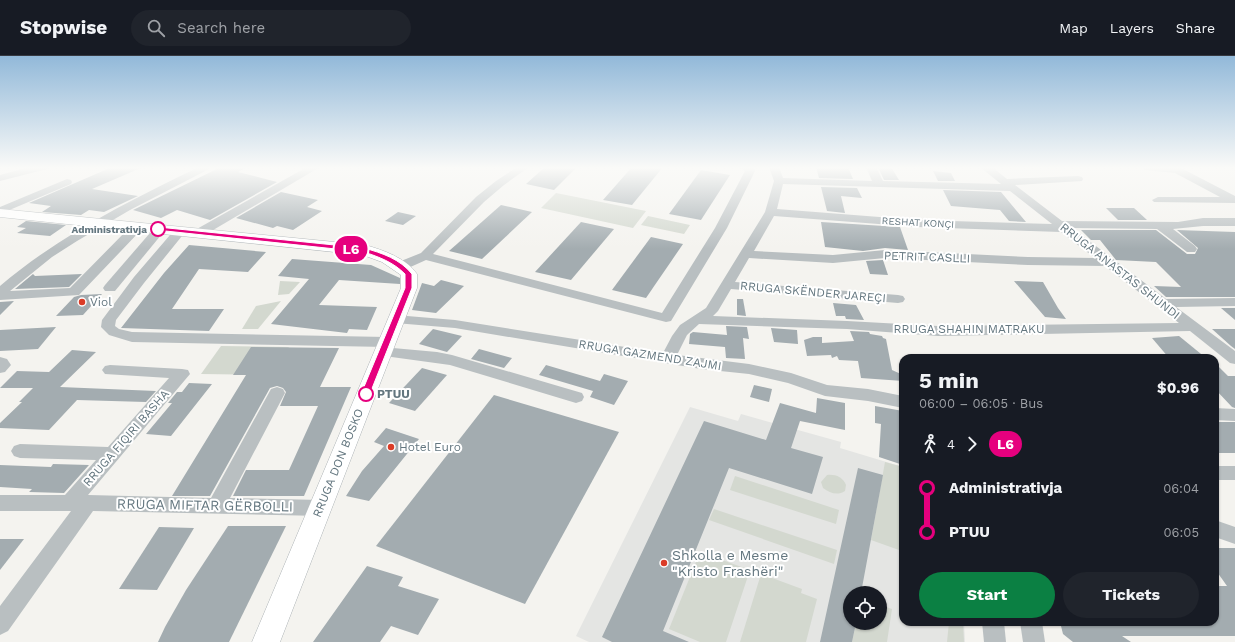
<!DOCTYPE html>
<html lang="en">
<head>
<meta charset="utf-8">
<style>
  body { margin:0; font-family:"Work Sans",sans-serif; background:#20242c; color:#f1f3f6; height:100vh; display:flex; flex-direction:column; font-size:15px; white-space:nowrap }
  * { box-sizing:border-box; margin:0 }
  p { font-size:13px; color:#9ea1a6 }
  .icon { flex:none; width:22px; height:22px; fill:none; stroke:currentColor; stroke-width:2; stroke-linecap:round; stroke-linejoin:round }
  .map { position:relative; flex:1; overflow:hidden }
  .panel { position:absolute; left:899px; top:298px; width:320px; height:272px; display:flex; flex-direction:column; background:#171b24; border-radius:12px; box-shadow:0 1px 3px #0004 }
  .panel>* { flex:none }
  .badge { padding:0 8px; border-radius:13px; font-size:14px; line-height:26px }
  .tools { position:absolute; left:843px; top:530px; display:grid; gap:8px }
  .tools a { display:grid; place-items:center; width:44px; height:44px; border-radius:50%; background:#171b24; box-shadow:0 1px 3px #0004; font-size:20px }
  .map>.badge { position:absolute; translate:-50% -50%; box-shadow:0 0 0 2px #fff }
  .legs { display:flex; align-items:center; gap:6px; height:44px; padding:0 20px; font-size:13px }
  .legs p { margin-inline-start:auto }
  .overview { display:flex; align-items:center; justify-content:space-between; height:68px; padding:0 20px }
  h1 { font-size:22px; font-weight:700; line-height:30px }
  .button { display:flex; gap:8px; margin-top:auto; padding:8px 20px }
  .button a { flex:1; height:46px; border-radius:24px; background:#0b8043; color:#fff; font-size:16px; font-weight:700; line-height:46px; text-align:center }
  .button a+a { background:#20242c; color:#f1f3f6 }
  ul { padding:0 20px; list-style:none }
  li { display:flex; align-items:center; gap:14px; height:44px; font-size:15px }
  li i { display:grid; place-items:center; width:6px; height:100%; margin:0 5px; background:currentColor }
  li i::after { content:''; width:10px; height:10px; margin:-5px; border:3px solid; border-radius:50%; background:#171b24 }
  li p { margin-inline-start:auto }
  li:first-child i { background:linear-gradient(#0000 50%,currentColor 0) }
  li:last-child i { background:linear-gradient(currentColor 50%,#0000 0) }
  header { display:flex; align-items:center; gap:24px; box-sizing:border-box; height:56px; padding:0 20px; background:#171b24; border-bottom:1px solid #363941 }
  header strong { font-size:19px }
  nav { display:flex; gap:22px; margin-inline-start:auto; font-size:14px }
  .search { width:280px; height:36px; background:#20242c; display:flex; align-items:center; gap:10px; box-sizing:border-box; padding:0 14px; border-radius:22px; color:#9ea1a6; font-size:15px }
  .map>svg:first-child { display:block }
  .built { fill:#e4e5e3; fill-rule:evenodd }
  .green { fill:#d3d8cf }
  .building { fill:#a3acb0 }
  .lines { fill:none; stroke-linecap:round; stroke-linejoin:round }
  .major-casing { stroke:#adb3b6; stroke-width:1 }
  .minor { fill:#b9bfc1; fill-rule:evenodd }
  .major { fill:#fff; fill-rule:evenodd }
  .line-1 { fill:#e6007e; stroke:#fff }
  .stop-1-dot { fill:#fff; stroke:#e6007e; stroke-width:2 }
  .poi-dot { fill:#db3c27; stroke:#fff; stroke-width:1.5 }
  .labels { text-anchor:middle; stroke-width:4; stroke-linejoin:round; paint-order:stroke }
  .far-street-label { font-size:10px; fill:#63767f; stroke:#fff }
  .far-stop-label { font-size:10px; font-weight:bold; fill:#63767f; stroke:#fff; text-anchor:end }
  .street-label { font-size:12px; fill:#63767f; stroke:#fff }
  .poi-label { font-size:12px; fill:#63767f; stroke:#fff; text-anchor:start }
  .stop-label { font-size:12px; font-weight:bold; fill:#63767f; stroke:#fff; text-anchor:start }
  .near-street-label { font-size:14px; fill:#63767f; stroke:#fff }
  .near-poi-label { font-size:14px; fill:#63767f; stroke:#fff; text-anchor:start }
</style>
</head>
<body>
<header>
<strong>Stopwise</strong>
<div class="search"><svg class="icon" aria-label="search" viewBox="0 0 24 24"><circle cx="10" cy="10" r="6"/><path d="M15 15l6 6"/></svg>Search here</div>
<nav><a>Map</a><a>Layers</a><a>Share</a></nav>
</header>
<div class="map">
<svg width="1235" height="586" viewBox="0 0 1235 586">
  <rect width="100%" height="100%" fill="#f4f3ef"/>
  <path class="built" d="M690 351 738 365 741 358 841 386 840 392 903 411V566H964L965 586H589L576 580ZM850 537H880V567H850Z"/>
  <g class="green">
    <path d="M556 137 646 155 633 172 541 152Z"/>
    <path d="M648 160 690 169 684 178 641 169Z"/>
    <path d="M280 225 300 226 289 238 278 239Z"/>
    <path d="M281 245 258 273H242L256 250Z"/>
    <path d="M221 290 289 291 272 319 201 318Z"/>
    <path d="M885 406 903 411V465L899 494 871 484Z"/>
    <path d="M827 419C835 418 843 421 846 429L845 435C837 440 830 437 823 432L821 426Z"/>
    <path d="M735 420 839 454 836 468 730 434Z"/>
    <path d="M714 453 837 494 834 508 709 464Z"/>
    <path d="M700 496 750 514 726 586H700L669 573Z"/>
    <path d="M761 518 802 533 801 537 817 543 806 586H740Z"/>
    <path d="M880 549 892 553 887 586H852L856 567H880Z"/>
    <path d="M949 566H963L964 586H947Z"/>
  </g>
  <g class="building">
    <path d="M112 111H143L92 133 138 140 104 156 89 154 81 159 42 156 51 150 29 147Z"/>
    <path d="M221 111H247L238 116 277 126 210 164 177 154 161 162 133 154Z"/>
    <path d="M545 111H577L554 134 526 128Z"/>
    <path d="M632 111H663L632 149 603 144Z"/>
    <path d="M816 111H848L853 123 819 122Z"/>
    <path d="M878 111H891L899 124H884Z"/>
    <path d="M701 114 730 119 701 164 669 158Z"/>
    <path d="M933 115 951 117 955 125H938Z"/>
    <path d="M821 131 857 132 862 142 841 140 845 157 827 155Z"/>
    <path d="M943 134 1001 136 1026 166 1009 165 1000 154 951 150Z"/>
    <path d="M281 136 318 144 307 151 322 155 293 174 277 170 273 172 236 162Z"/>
    <path d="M501 149 532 156 482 203 449 195Z"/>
    <path d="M1106 152H1134L1147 164H1118Z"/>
    <path d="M398 156 416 160 403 169 385 165Z"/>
    <path d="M26 165 66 169 50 180 17 177 26 172 17 171Z"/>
    <path d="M581 166 614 173 571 224 535 216Z"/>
    <path d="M821 166 900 171 908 194 885 192 863 195 825 191Z"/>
    <path d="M1081 174H1156L1187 198H1195L1198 192 1177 174 1235 176V241H1166L1154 230 1181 231 1156 206 1116 204 1100 184H1091Z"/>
    <path d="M651 181 683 188 646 242 612 234Z"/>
    <path d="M189 189 266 196 248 216 199 213 172 253H224L209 275 121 272 164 217Z"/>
    <path d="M292 203 371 209 400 222V228L339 224 319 249 377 251 367 274 349 273 347 277 271 268 309 223 278 220Z"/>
    <path d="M883 204 888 219 870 218 866 205Z"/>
    <path d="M33 218 35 220 82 218 69 231 15 233Z"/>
    <path d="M441 224 464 230 436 257 412 254 422 227 434 230Z"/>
    <path d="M1014 225 1043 226 1058 252 1066 263 1045 261Z"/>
    <path d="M102 238 83 259 56 260 74 241 81 239Z"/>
    <path d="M737 243H743L746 260 737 259Z"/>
    <path d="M0 245V246L14 245 0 259Z"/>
    <path d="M833 247 856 249 864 264 846 263 845 260H836Z"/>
    <path d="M1221 252H1235V264Z"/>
    <path d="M726 270 747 271 749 283 743 282 745 303 726 302 725 291 689 288 690 278 693 276 727 279Z"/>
    <path d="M56 271 38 293 0 295V274Z"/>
    <path d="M771 272 797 274 798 288 774 286Z"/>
    <path d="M433 273 462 280 447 296 419 288Z"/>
    <path d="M1212 273H1235V293L1231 290Z"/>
    <path d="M850 275 869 276 870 278 882 280 883 282 886 283 892 314 903 319V325L861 322 858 305 839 304 837 300 832 302 831 299 807 300 804 284 813 281H822V287L854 285Z"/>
    <path d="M1179 280 1206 302H1169L1152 282Z"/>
    <path d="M251 291 339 292 320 331H351L304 440H233L246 414H289L318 350H280L286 336 283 332 277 330 270 332 210 440H172L246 319H233Z"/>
    <path d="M479 293 512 302 504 312 471 303Z"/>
    <path d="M72 294 96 296 60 331 156 335 146 346 77 344 49 374 0 372V367L22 346H19L33 332H0L17 315 49 316Z"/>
    <path d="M1215 307 1228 320H1235V352L1232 351 1215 333Z"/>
    <path d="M546 309 600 325 604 318 628 325 614 349 590 341 593 335 539 319Z"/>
    <path d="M422 312 447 319 415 355 389 347Z"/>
    <path d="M189 327 212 328 171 380 146 378 172 347H168L177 336H182Z"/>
    <path d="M754 329 772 333 769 346 750 341Z"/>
    <path d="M494 339 619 376 525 548 376 490Z"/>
    <path d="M817 342 845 347V374L800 365 791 392 823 401 812 438 729 412 663 575 689 586H612L602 581 704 365 766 384 780 347 816 357Z"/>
    <path d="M875 350 903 355V409L879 401 881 368 875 367Z"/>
    <rect x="1215" y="366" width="20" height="31"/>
    <path d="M386 372 419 383 369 445 346 440 362 415 384 390 374 386Z"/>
    <path d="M53 408 89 409 64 437 29 436 32 433 0 431V409L51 411Z"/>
    <path d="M858 412 883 419 861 537H850V567H856L852 586H820Z"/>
    <path d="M228 470H286L229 586H158L165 571 186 534Z"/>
    <path d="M159 471 194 472 157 534 119 533Z"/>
    <path d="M0 483H24L0 514Z"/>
    <path d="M1215 492H1235V580H1122L1131 586H1073L1063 578 1060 566H1215V530H1227L1215 513Z"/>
    <path d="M367 510 403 521 398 530 439 543 418 579 391 570 380 586H313Z"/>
  </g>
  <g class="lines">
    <g class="major-casing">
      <path id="major" d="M0 153 365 189C383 194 406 202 417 218V232L280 586H252L401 232V219L382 206 363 199 0 161Z"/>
    </g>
    <g class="minor">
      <path d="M29 111H48L47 113 0 125V119Z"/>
      <path d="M199 111H213L130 154 77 185 52 201 10 235 70 232 133 168H141L143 171 141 174 79 239 0 244V230C60 179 129 145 199 111Z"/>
      <path d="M307 111H320L203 180H195L193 177 195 174Z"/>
      <path d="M517 111H529L504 129 484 146 433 198 662 257 715 172 745 115 739 111H754L755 115 727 172 671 265 666 266 426 204 406 213H396L395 210 396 207 421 197 476 141 496 125Z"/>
      <path d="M769 111H779L783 122 872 125 866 111H876L883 125 1001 128 980 111H992L1007 123 1078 120 1082 121 1083 123 1082 125 1015 129 1062 165 1178 166 1203 162H1235V170H1203L1173 173 1195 190 1197 193 1195 196H1187L1157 173 1072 172 1166 243 1235 242V250L1176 251 1235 295V308L1230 307 1190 275 938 280 847 273 699 268 687 279 677 299 749 308 791 317 827 329 868 333 903 340V352L868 345 825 340 788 327 749 318 701 313 455 272 395 267 390 266 388 263 390 260 395 259 455 264 663 297 672 280 680 269 706 252 765 156 774 125ZM783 128 1010 135 1052 168 918 164 777 153ZM774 160 918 171 1061 176 1095 202 1028 201 885 194 833 199 754 195ZM749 202 833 207 885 202 1028 209 1105 210 1179 267 938 270 847 265 713 260 718 255 731 233 898 247 903 246 905 243 903 240 898 239 735 226Z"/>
      <path d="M1140 111 1181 112 1235 140V147L1154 146 1152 144 1158 141H1220L1175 117 1145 114Z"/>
      <path d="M67 123 71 124 72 126 71 128 0 158V151Z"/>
      <path d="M160 169 164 170 166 173 115 235H105L103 232 105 229 156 170Z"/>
      <path d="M180 171 184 172 186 175 144 227 116 264 115 270 119 273 132 276 387 281 392 283 394 286 392 289 387 291 132 286 109 279 101 271 102 264 134 221 176 172Z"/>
      <path d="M382 291 437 296 452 299 582 337 584 341 582 345 576 347 450 309 377 299 374 296 377 293Z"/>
      <path d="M0 301 7 303 11 309 5 316 0 317Z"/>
      <path d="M110 309 182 313 188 314 190 318 88 439 211 442 271 333 277 331 283 333 285 337 230 442 321 444 328 446 331 452 328 458 321 460 93 455 8 575 0 579V550L71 455H0V439H65L96 404 20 402 14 400 11 395 14 390 20 388 108 391 169 322 105 318 102 314 105 310Z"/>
      <path d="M1215 352 1235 353V365L1215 364Z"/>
      <rect x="1215" y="410" width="20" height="14"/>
      <path d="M1215 464 1235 471V488L1215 481Z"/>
      <path d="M982 566H1004L1006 586H984Z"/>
      <path d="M1020 566H1042L1045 586H1023Z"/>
    </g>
    <use href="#major" class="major"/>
  </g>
  <linearGradient id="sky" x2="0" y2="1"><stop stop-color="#92b9d9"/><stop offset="0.58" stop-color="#fafaf8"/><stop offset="1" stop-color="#fafaf8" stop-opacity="0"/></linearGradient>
  <rect width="1235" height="193" fill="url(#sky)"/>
  <path class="line-1" d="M158 171 364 192C382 197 400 203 412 218V232L369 340H363L361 338 405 232V218C393 206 379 201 364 196L156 174 155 173Z"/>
  <g class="stop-1-dot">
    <circle cx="158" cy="173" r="7"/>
    <circle cx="366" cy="338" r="7"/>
  </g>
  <g class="poi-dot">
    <circle cx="82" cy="246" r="4"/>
    <circle cx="391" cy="391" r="4"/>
    <circle cx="664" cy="507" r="4"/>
  </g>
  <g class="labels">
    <g class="far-street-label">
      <text transform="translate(918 166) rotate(3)" y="4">RESHAT KONÇI</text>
    </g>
    <g class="far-stop-label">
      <text x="147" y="177">Administrativja</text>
    </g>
    <g class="street-label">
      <text transform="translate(927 201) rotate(2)" y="4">PETRIT CASLLI</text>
      <text transform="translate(1120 215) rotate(38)" y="4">RRUGA ANASTAS SHUNDI</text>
      <text transform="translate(813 236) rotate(5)" y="4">RRUGA SKËNDER JAREÇI</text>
      <text x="969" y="277">RRUGA SHAHIN MATRAKU</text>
      <text transform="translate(650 299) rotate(9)" y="4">RRUGA GAZMEND ZAJMI</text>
      <text transform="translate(126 382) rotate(-49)" y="4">RRUGA FIQIRI BASHA</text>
      <text transform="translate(338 407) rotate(-68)" y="4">RRUGA DON BOSKO</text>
    </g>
    <g class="poi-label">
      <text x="90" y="250">Viol</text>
      <text x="399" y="395">Hotel Euro</text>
    </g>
    <g class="stop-label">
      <text x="377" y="342">PTUU</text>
    </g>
    <g class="near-street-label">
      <text transform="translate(205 449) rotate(1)" y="5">RRUGA MIFTAR GËRBOLLI</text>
    </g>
    <g class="near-poi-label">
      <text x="672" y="504">Shkolla e Mesme<tspan x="672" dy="16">"Kristo Frashëri"</tspan></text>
    </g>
  </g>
</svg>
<div class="tools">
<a><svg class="icon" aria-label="locate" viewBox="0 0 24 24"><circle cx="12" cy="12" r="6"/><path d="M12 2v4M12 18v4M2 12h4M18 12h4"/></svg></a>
</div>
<b class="badge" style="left:351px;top:193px;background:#e6007e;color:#fff">L6</b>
<section class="panel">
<div class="overview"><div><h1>5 min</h1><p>06:00 – 06:05 · Bus</p></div><b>$0.96</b></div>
<div class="legs"><svg class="icon" aria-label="walk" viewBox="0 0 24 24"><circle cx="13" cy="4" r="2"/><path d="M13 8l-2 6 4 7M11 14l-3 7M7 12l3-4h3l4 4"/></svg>4<svg class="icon" aria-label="forward" viewBox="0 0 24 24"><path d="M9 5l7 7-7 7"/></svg><b class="badge" style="background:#e6007e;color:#fff">L6</b></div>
<ul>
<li><i style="color:#e6007e"></i><b>Administrativja</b><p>06:04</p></li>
<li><i style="color:#e6007e"></i><b>PTUU</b><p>06:05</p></li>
</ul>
<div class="button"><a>Start</a><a>Tickets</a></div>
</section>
</div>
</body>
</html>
